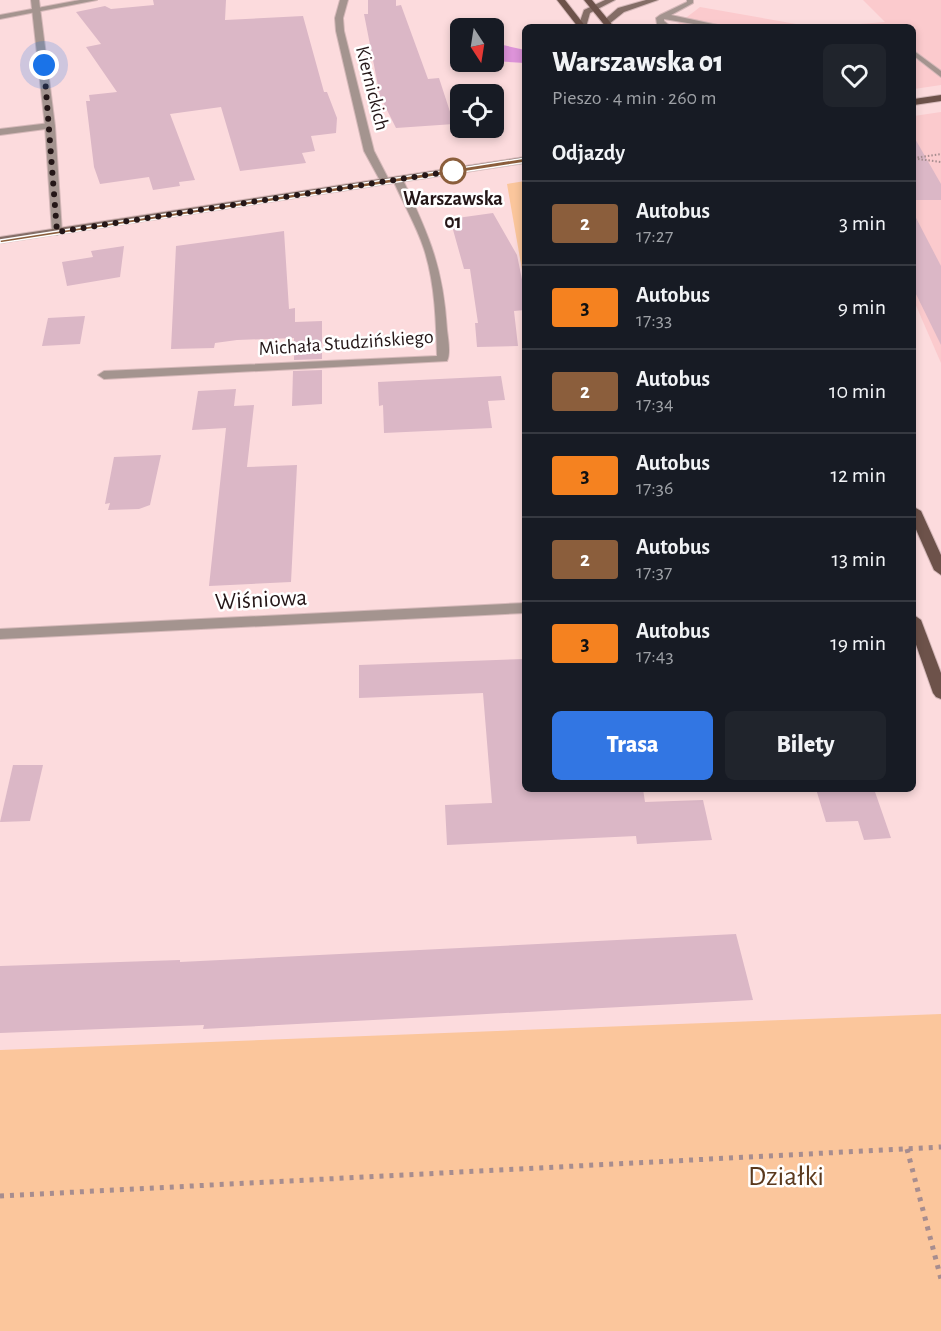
<!DOCTYPE html>
<html lang="pl">
<head>
<meta charset="utf-8">
<style>
  body { margin:0; font-family:"Alegreya Sans",sans-serif; background:#20242c; color:#f1f3f6; height:100vh; display:flex; flex-direction:column; font-size:22px; white-space:nowrap }
  * { box-sizing:border-box; margin:0 }
  p { font-size:20px; color:#9ea1a6 }
  .icon { flex:none; width:33px; height:33px; fill:none; stroke:currentColor; stroke-width:2; stroke-linecap:round; stroke-linejoin:round }
  .map { position:relative; flex:1; overflow:hidden }
  .drawer { position:absolute; left:522px; top:24px; width:394px; height:768px; display:flex; flex-direction:column; background:#171b24; border-radius:9px; box-shadow:0 3px 9px #0003 }
  .drawer>* { flex:none }
  .badge { padding:0 12px; border-radius:4px; font-size:21px; line-height:39px }
  .needle { width:39px; rotate:168deg }
  .buttons { position:absolute; left:450px; top:18px; display:grid; gap:12px }
  .buttons a { display:grid; place-items:center; width:54px; height:54px; border-radius:9px; background:#171b24; box-shadow:0 3px 9px #0003; font-size:30px }
  .you { position:absolute; width:30px; height:30px; margin:-15px; border:4px solid #fff; border-radius:50%; background:#1a73e8; box-shadow:0 0 0 9px #1a73e833 }
  .map>.badge { position:absolute; translate:-50% -50%; box-shadow:0 0 0 3px #fff }
  h2 { padding:0 30px; font-size:22px; line-height:54px }
  .round { display:grid; place-items:center; flex:none; width:63px; height:63px; border-radius:9px; background:#20242c }
  .head { display:flex; align-items:center; justify-content:space-between; height:102px; padding:0 30px }
  h1 { font-size:28px; font-weight:800; line-height:45px }
  .button { display:flex; gap:12px; margin-top:auto; padding:12px 30px }
  .button a { flex:1; height:69px; border-radius:9px; background:#3276e3; color:#fff; font-size:24px; font-weight:800; line-height:69px; text-align:center }
  .button a+a { background:#20242c; color:#f1f3f6 }
  ul { padding:0; list-style:none }
  li { display:flex; align-items:center; gap:18px; height:84px; padding:0 30px; border-top:2px solid #363941 }
  li div { flex:1 }
  li b { display:block; font-size:22px }
  li em { font-style:normal }
  li .badge { min-width:66px; font-weight:700; text-align:center }
  .map>svg:first-child { display:block }
  .built { fill:#fbcacd }
  .green { fill:#fbc69c }
  .water { fill:#dd93d9 }
  .building { fill:#dbb7c6 }
  .lines { fill:none; stroke-linecap:round; stroke-linejoin:round }
  .service-casing { stroke:#d5b8b9; stroke-width:2 }
  .minor-casing { stroke:#d5b8b9; stroke-width:2 }
  .tertiary-casing { stroke:#d5b8b9; stroke-width:2 }
  .secondary-casing { stroke:#d5b8b9; stroke-width:2 }
  .primary-casing { stroke:#d5b8b9; stroke-width:2 }
  .path-far1 { stroke:#a78d8f; stroke-width:2; stroke-dasharray:1.5 2; stroke-linecap:butt }
  .path { stroke:#a78d8f; stroke-width:5; stroke-dasharray:4 6; stroke-linecap:butt }
  .service { fill:#a4948f; fill-rule:evenodd }
  .minor { fill:#a4948f; fill-rule:evenodd }
  .tertiary { fill:#a4948f; fill-rule:evenodd }
  .secondary { fill:#846d66; fill-rule:evenodd }
  .primary { fill:#6d524a; fill-rule:evenodd }
  .line { fill:#8b5e3c; stroke:#fff; stroke-width:1.5 }
  .walk { stroke:#241617; stroke-width:6; stroke-dasharray:0 10.8 }
  .stop-dot { fill:#fff; stroke:#8b5e3c; stroke-width:3 }
  .labels { text-anchor:middle; stroke-width:5; stroke-linejoin:round; paint-order:stroke }
  .far-street-label { font-size:20px; fill:#241617; stroke:#fff }
  .far-stop-label { font-size:20px; font-weight:bold; fill:#241617; stroke:#fff }
  .street-label { font-size:24px; fill:#241617; stroke:#fff }
  .near-park-label { font-size:28px; fill:#5a391d; stroke:#fff }
</style>
</head>
<body>
<div class="map">
<svg width="941" height="1331" viewBox="0 0 941 1331">
  <rect width="100%" height="100%" fill="#fcdbdd"/>
  <g class="built">
    <path d="M863 0H941V85L914 89V27H821L885 22Z"/>
    <path d="M700 7 813 27H674Z"/>
    <path d="M941 112V363L914 301V116Z"/>
  </g>
  <g class="green">
    <path d="M525 181V287L507 184Z"/>
    <path d="M941 1014V1331H0V1050Z"/>
  </g>
  <path class="water" d="M494 43 525 50V63L494 61Z"/>
  <g class="building">
    <path d="M153 0H226L225 20 303 16 324 92H327L337 118 336 133 311 136 315 151 302 153 306 163 240 171 221 107 170 114 195 180 179 182 180 186 153 190 149 177 100 184 94 167 86 101H90L89 95 117 92 86 47 101 44 76 12 105 6 111 9 154 5Z"/>
    <path d="M368 0H396V6L401 5 428 79 439 78 454 124 396 128 380 96 364 14H368Z"/>
    <path d="M914 137 941 184V200H914Z"/>
    <path d="M493 213 517 255 525 294V310L514 311 518 346 477 347 475 323H478L470 269H464L450 219Z"/>
    <path d="M914 214 941 266V345L914 290Z"/>
    <path d="M284 231 289 309 295 308V322L322 321V359L294 360V338L237 340 215 343 214 348 171 349 176 246Z"/>
    <path d="M124 246 120 277 67 286 62 262 93 257 91 251Z"/>
    <path d="M85 316 80 344 42 346 48 318Z"/>
    <path d="M322 370V404L292 406 293 371Z"/>
    <path d="M501 376 505 400 488 401 492 428 384 433 383 405 379 406 378 382Z"/>
    <path d="M236 389 234 406 254 405 247 467 297 465 291 582 209 586 226 428 192 430 198 391Z"/>
    <path d="M161 455 150 505 139 509 108 510 110 503 105 504 114 457Z"/>
    <path d="M525 659V789H643L645 802 703 800 712 840 637 844 636 836 447 845 445 805 492 803 483 693 359 698V665Z"/>
    <path d="M13 765H43L30 821 0 822Z"/>
    <path d="M816 789H874L891 838 864 840 858 821 826 822Z"/>
    <path d="M736 934 753 1000 203 1029 204 1025 0 1033V966L180 960V962Z"/>
  </g>
  <g class="lines">
    <g class="service-casing">
      <g id="service">
        <path d="M687 0H693V3L671 15 727 27H711L664 19V21L671 27H662L657 24 656 18 660 15 687 2Z"/>
        <path d="M914 51 941 71V77L914 56Z"/>
        <path d="M525 603V613L0 639V629Z"/>
      </g>
    </g>
    <g class="minor-casing">
      <g id="minor">
        <path d="M80 0H97L0 19V15Z"/>
        <path d="M340 0H348L343 18 344 31 374 151 390 182 388 184H382L364 151 336 31 335 18Z"/>
        <path d="M50 123 53 124V128L0 135V129Z"/>
        <path d="M398 177 403 180C429 236 443 266 447 330 448 339 451 353 447 361L104 379 98 375 104 371 437 356C436 320 435 283 424 249 416 225 403 203 393 180Z"/>
      </g>
    </g>
    <g class="tertiary-casing">
      <path id="tertiary" d="M31 0H39L55 126 62 232 57 235 52 232 45 126Z"/>
    </g>
    <g class="secondary-casing">
      <g id="secondary">
        <path d="M605 0H615L590 13 586 27H578L584 10Z"/>
        <path d="M646 0H658L624 12 609 24 602 22 618 8Z"/>
        <path d="M525 157V163L0 243V237Z"/>
      </g>
    </g>
    <g class="primary-casing">
      <g id="primary">
        <path d="M557 0H565L586 27H578Z"/>
        <path d="M584 0H592L614 27H606Z"/>
        <path d="M941 95V101L914 105V99Z"/>
        <path d="M914 507 921 511 941 555V575L934 570 914 525Z"/>
        <path d="M914 615 921 620 941 673V699L936 697 933 693 914 639Z"/>
      </g>
    </g>
    <g class="path-far1">
      <path d="M914 158 941 154"/>
      <path d="M918 159 941 162"/>
    </g>
    <g class="path">
      <path d="M907 1149 941 1279"/>
      <path d="M0 1196 941 1147"/>
    </g>
    <use href="#service" class="service"/>
    <use href="#minor" class="minor"/>
    <use href="#tertiary" class="tertiary"/>
    <use href="#secondary" class="secondary"/>
    <use href="#primary" class="primary"/>
  </g>
  <path class="line" d="M525 158 528 162 0 243V240Z"/>
  <g class="lines">
    <path class="walk" d="M44 65 57 232 453 171"/>
  </g>
  <circle class="stop-dot" cx="453" cy="171" r="12"/>
  <g class="labels">
    <g class="far-street-label">
      <text transform="translate(373 88) rotate(76)" y="7">Kiernickich</text>
      <text transform="translate(346 342) rotate(-4)" y="7">Michała Studzińskiego</text>
    </g>
    <g class="far-stop-label">
      <text x="453" y="205">Warszawska<tspan x="453" dy="23">01</tspan></text>
    </g>
    <g class="street-label">
      <text transform="translate(261 599) rotate(-3)" y="8">Wiśniowa</text>
    </g>
    <g class="near-park-label">
      <text x="786" y="1185">Działki</text>
    </g>
  </g>
</svg>
<div class="buttons">
<a><svg class="needle" viewBox="-14 -14 28 28"><path d="M0-13l5 13h-10z" fill="#e53935"/><path d="M0 13l5-13h-10z" fill="#9ea1a6"/></svg></a>
<a><svg class="icon" aria-label="locate" viewBox="0 0 24 24"><circle cx="12" cy="12" r="6"/><path d="M12 2v4M12 18v4M2 12h4M18 12h4"/></svg></a>
</div>
<div class="you" style="left:44px;top:65px"></div>
<section class="drawer">
<div class="head"><div><h1>Warszawska 01</h1><p>Pieszo · 4 min · 260 m</p></div><a class="round"><svg class="icon" aria-label="heart" viewBox="0 0 24 24"><path d="M12 20l-8-8c-3-5 5-10 8-4 3-6 11-1 8 4z"/></svg></a></div>
<h2>Odjazdy</h2>
<ul>
<li><span class="badge" style="background:#8b5e3c;color:#fff">2</span><div><b>Autobus</b><p>17:27</p></div><em>3 min</em></li>
<li><span class="badge" style="background:#f58220;color:#111">3</span><div><b>Autobus</b><p>17:33</p></div><em>9 min</em></li>
<li><span class="badge" style="background:#8b5e3c;color:#fff">2</span><div><b>Autobus</b><p>17:34</p></div><em>10 min</em></li>
<li><span class="badge" style="background:#f58220;color:#111">3</span><div><b>Autobus</b><p>17:36</p></div><em>12 min</em></li>
<li><span class="badge" style="background:#8b5e3c;color:#fff">2</span><div><b>Autobus</b><p>17:37</p></div><em>13 min</em></li>
<li><span class="badge" style="background:#f58220;color:#111">3</span><div><b>Autobus</b><p>17:43</p></div><em>19 min</em></li>
</ul>
<div class="button"><a>Trasa</a><a>Bilety</a></div>
</section>
</div>
</body>
</html>
